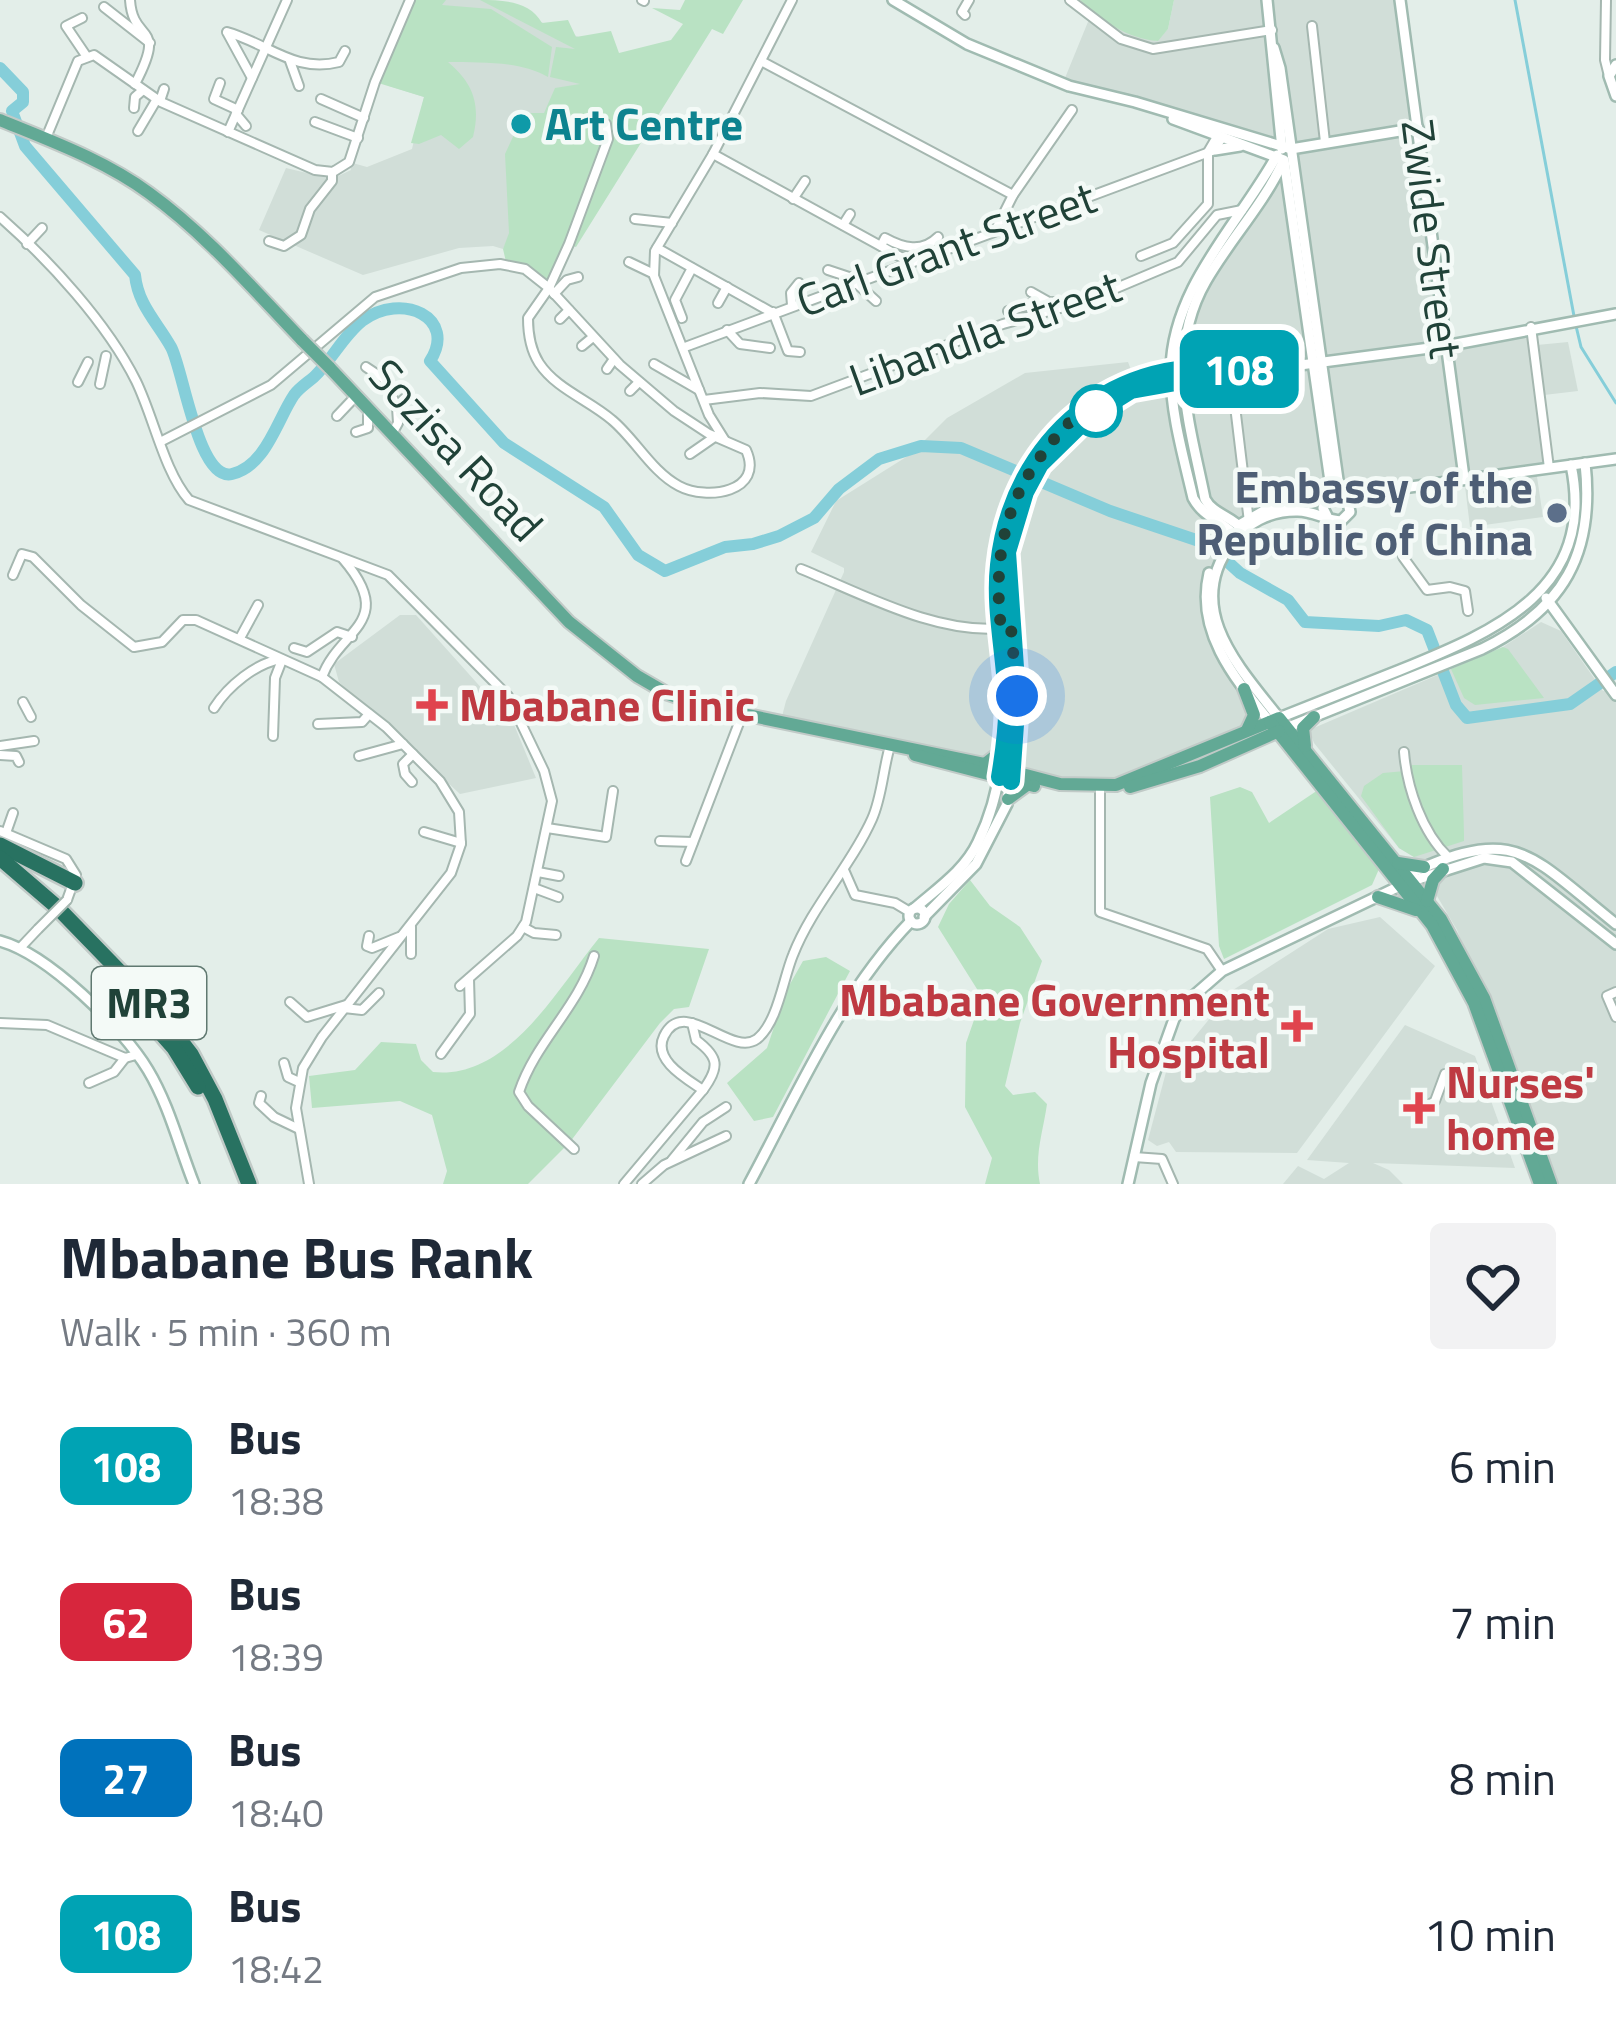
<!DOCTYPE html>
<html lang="en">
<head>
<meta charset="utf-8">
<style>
  body { margin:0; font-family:"Titillium Web",sans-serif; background:#f2f2f3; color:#1f2937; height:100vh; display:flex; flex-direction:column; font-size:45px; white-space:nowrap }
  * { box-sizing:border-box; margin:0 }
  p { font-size:39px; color:#747a83 }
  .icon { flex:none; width:66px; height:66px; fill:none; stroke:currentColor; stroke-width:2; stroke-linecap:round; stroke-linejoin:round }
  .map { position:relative; height:1184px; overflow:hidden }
  .sheet { display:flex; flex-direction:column; background:#fff; flex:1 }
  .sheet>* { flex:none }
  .badge { padding:0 24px; border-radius:18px; font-size:42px; line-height:78px }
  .you { position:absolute; width:60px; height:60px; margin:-30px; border:9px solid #fff; border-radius:50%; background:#1a73e8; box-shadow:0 0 0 18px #1a73e833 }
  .map>.badge { position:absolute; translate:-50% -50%; box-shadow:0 0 0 6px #fff }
  .round { display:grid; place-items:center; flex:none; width:126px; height:126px; border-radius:12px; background:#f2f2f3 }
  .head { display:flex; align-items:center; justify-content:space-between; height:204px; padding:0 60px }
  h1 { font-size:57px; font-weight:700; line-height:90px }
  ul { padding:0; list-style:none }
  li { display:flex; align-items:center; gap:36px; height:156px; padding:0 60px }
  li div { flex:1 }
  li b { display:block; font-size:45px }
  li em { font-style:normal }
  li .badge { min-width:132px; font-weight:700; text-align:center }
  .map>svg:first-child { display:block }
  .built { fill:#d1ded8 }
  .green { fill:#b9e2c3 }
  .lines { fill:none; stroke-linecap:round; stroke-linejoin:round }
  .stream { stroke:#85ced9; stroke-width:3 }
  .river { stroke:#85ced9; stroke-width:12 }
  .street-casing { stroke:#a5b7b0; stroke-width:12 }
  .secondary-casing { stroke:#a0bbb1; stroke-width:14 }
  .primary-casing { stroke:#c1cac7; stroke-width:16 }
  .highway-casing { stroke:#c1cac7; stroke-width:20 }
  .street { stroke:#fff; stroke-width:8 }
  .secondary { stroke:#fff; stroke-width:9 }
  .primary { stroke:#62a995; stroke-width:12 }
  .highway { stroke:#287261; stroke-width:15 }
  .street-bridge-casing { stroke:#a5b7b0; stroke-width:12; stroke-linecap:butt }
  .primary-bridge-casing { stroke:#c1cac7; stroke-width:16; stroke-linecap:butt }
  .street-bridge { stroke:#fff; stroke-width:8 }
  .primary-bridge { stroke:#62a995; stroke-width:12 }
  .line-casing { stroke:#fff; stroke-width:27 }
  .line { stroke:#00a3b4; stroke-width:18 }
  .walk { stroke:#204238; stroke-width:12; stroke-dasharray:0 21.6 }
  .culture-dot { fill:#0f9aa8; stroke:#f4faf7; stroke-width:4.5 }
  .stop-dot { fill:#fff; stroke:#00a3b4; stroke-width:6 }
  .service-dot { fill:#5c6f8a; stroke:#f4faf7; stroke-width:4.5 }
  .health-dot { fill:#e0444e; stroke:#f4faf7; stroke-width:4.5 }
  .labels { text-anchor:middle; stroke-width:9; stroke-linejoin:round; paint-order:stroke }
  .shield { fill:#f4faf7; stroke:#607971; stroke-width:3 }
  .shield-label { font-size:42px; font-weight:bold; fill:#204238 }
  .culture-label { font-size:45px; font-weight:bold; fill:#0d838f; stroke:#f4faf7; text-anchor:start }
  .street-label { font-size:45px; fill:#204238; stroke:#f4faf7 }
  .service-label { font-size:45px; font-weight:bold; fill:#4e5e75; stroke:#f4faf7; text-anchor:end }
  .health-label { font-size:45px; font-weight:bold; fill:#be3a42; stroke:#f4faf7; text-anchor:start }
</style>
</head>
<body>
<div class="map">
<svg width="1616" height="1184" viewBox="0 0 1616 1184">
  <rect width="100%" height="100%" fill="#e3eee9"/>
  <g class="built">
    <path d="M422 0H485L604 47 592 83 503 249 493 246 459 248 363 275 259 230 286 168 332 179 351 170 349 162 367 167 412 149 424 97 389 86Z"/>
    <path d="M1174 0H1403L1445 346 1526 330 1546 468 1536 470 1543 517 1470 527 1464 478 1362 497 1351 506 1323 508 1314 501 1239 525 1210 569 1216 646 1270 722 1100 787 780 724 786 701 844 572V568L811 552 836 501 911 454 947 418 1025 373 1128 362 1133 375 1170 371 1183 308 1278 150 1065 78 1092 12 1111 24 1157 41 1168 29Z"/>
    <path d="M1568 342 1578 391 1544 395 1537 345Z"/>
    <path d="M400 615H416L502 711 508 710 536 778 460 794 339 682 334 664Z"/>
    <path d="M1541 622 1561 631 1603 691 1616 688V1184H1558L1457 930 1414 857 1399 848 1314 743 1309 730 1503 647Z"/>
    <path d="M1380 917 1435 966 1297 1153 1176 1152 1169 1142 1157 1146 1148 1140 1166 1072 1233 990 1328 929Z"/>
    <path d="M1405 1025 1475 1056 1515 1168 1373 1163 1389 1170 1403 1184H1283L1298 1166 1324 1179 1349 1163 1307 1160Z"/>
  </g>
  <g class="green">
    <path d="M410 0H446L442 5 491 9 552 47 548 77C518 60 481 63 448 62 473 83 481 104 473 137L459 149 441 135 419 144 411 143 424 97 375 82Z"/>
    <path d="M480 0C503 0 530 1 542 23L568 20 576 37 611 31 619 53 671 40 683 24 652 8 680 10 685 0H743L723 34 712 29 576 247 570 245 549 288 525 269 507 266 503 249 509 233 505 154 524 113H544L555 88 580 84 550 77 556 47 575 49Z"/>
    <path d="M1080 0H1174L1168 29 1158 41C1128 39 1100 20 1080 0Z"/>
    <path d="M1503 647 1508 649 1544 698 1475 705 1464 698 1451 669Z"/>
    <path d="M1412 765H1462L1464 834V841L1414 857 1399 848 1361 796 1364 786 1383 773 1405 771Z"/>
    <path d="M1240 787 1252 792 1269 823 1318 790 1379 869 1372 885 1224 959 1219 946 1210 797Z"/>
    <path d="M970 880 990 906 1020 927 1042 961 1020 1023 1005 1086 1013 1095 1035 1092 1047 1104C1043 1132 1034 1156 1040 1184H985L992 1158 965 1107 966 1043 982 997 938 927 949 904Z"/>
    <path d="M599 938 709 949 689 1007 674 1009 660 1023 570 1142 528 1184H443L447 1171 432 1115 400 1101 312 1108 309 1076 355 1070 381 1042 416 1044 421 1060 433 1072C508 1080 557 989 599 938Z"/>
    <path d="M826 957 850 971 773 1117 754 1121 727 1083 767 1048 786 991 803 961Z"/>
  </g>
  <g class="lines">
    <g class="stream">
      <path d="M1515 0 1574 316"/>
      <path d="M1576 326 1581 347 1616 403"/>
    </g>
    <path class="river" d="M0 68 23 92V102L12 111 25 146 135 275C138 305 157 322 171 347 183 368 198 482 232 474 266 466 277 420 294 395 299 388 307 383 314 377 332 360 343 336 362 321 402 291 458 318 430 361L504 443 604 507 638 555 665 571 725 547 753 544 779 536 814 518 839 489 879 459 921 446 961 448 1110 511 1208 544 1240 573 1288 600 1305 622 1379 626 1406 620 1427 630 1456 705 1467 718 1570 704 1616 672"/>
    <g class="street-casing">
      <g id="street">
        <path d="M130 0C133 45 168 21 135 84"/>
        <path d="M642 0 644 1"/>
        <path d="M1070 0 1121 39 1153 49 1272 30"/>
        <path d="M1606 0 1605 60 1609 76"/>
        <path d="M104 7 150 43"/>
        <path d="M965 15 962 12 969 0"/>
        <path d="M82 18 66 26 87 57"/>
        <path d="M1312 26 1325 142"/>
        <path d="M227 32C269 44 294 73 339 62L345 51"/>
        <path d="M228 34 252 78"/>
        <path d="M290 61 299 86"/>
        <path d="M761 61 1013 195"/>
        <path d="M220 83 214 99 238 110"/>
        <path d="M321 99 364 118"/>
        <path d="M160 101 164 89"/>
        <path d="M134 108 135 97 143 90"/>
        <path d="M236 114 246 126"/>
        <path d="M315 122 358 138"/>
        <path d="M138 131 157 99"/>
        <path d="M228 132 287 0"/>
        <path d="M46 138 78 61 94 55 161 102 315 170 333 172 349 162 375 82 410 0"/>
        <path d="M713 154 908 261"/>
        <path d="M793 199 805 181"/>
        <path d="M1414 205 1427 207"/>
        <path d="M0 217C49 260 107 323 136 381 154 418 164 471 189 500L388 575 508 696 544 771 552 801 526 922 517 936 460 986"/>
        <path d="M635 219 672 223"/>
        <path d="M843 225 850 214"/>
        <path d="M996 229 1013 195 1072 110"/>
        <path d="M269 241 284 246 301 235 310 209 332 181V172"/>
        <path d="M27 244 42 228"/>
        <path d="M881 246 885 238C903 248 922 253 938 237"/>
        <path d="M657 248 771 312"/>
        <path d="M1141 256 1173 243 1208 204V152L1218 135"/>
        <path d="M629 262 652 273"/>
        <path d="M828 270 858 280"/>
        <path d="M855 282 876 301"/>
        <path d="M1031 292 1047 301"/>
        <path d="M554 294 567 280 578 277"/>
        <path d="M718 303 727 287"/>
        <path d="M792 305 791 293 799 283"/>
        <path d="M1008 311 1034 303 1055 302 1059 308"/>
        <path d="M773 312 788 351 800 352"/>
        <path d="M682 318 675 300 692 268"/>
        <path d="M560 319 569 310"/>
        <path d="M1531 327 1549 468"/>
        <path d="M727 330 740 344 770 348"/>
        <path d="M582 346 593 337"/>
        <path d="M685 347 1212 151 1223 137"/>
        <path d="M880 356 886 369"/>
        <path d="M654 364 699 390"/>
        <path d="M366 367 384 379 397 407"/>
        <path d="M607 369 614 359"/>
        <path d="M1231 373 1249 522"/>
        <path d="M78 382 88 362"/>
        <path d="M100 384 106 356"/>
        <path d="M630 391 639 382"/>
        <path d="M704 400 760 393 811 396 1003 324 1088 300 1178 262 1217 215 1242 210"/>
        <path d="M337 416 355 397"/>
        <path d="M356 432 368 428V411"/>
        <path d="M393 432 398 423 397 407 404 399"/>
        <path d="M724 439 709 415 654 276 655 251 713 154 792 0"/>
        <path d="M162 441 271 385 375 297 461 268 500 264 525 269 549 288 620 365 674 411 709 434 746 450C765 492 707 501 679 486 652 472 635 439 612 420 589 400 556 389 539 363 530 349 528 334 528 318L549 288 569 244 608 139 606 124"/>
        <path d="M690 454 716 436"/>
        <path d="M1403 557 1427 590 1450 587 1465 591 1468 611"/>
        <path d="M801 569C863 594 937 635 1003 628"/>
        <path d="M13 575 22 554 33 557 81 605 134 647 162 642 183 620H196L322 677 386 727 440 781 459 812 461 844 451 873 322 1037 303 1068 296 1108 309 1184"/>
        <path d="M240 638 258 605"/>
        <path d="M294 648 307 652 337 632 352 637"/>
        <path d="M322 677C339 629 398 623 343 559"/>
        <path d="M23 702 31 717"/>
        <path d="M214 708C228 686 256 663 281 659"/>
        <path d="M318 724 362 722 369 714"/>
        <path d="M273 736 275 678 282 660"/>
        <path d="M0 746 34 741"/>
        <path d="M1404 752C1407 788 1422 832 1448 857"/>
        <path d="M0 755 16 756 19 762"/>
        <path d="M359 756 403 744"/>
        <path d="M412 782 405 774 403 764 413 754"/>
        <path d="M1100 787V912L1207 949 1222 971"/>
        <path d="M547 828 606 837 613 791"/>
        <path d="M0 831 66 859 76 875 67 900"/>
        <path d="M424 832 461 843"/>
        <path d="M6 833 13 813"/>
        <path d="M660 841 693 842"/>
        <path d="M686 861 742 715"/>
        <path d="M844 870 855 895 895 903 910 912"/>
        <path d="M538 872 559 876"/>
        <path d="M534 888 558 897"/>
        <path d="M411 927V954"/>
        <path d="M523 927 534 933 556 935"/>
        <path d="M369 936 367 946 372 948 399 937"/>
        <path d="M21 947 38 929"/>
        <path d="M1616 992 1607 996 1616 1017"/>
        <path d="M290 1002 307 1017 346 1005"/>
        <path d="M344 1008 362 1010 379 993"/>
        <path d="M0 1023 47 1025 125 1058 136 1055"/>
        <path d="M692 1023 696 1040C719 1057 720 1067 703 1090"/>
        <path d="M441 1054 470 1014 469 979"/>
        <path d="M284 1063 288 1077 299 1082"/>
        <path d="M89 1083 114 1072 125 1058"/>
        <path d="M261 1096 259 1103 274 1117 299 1129"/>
        <path d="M1421 1111 1435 1101 1445 1074"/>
        <path d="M574 1149 528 1106 519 1092C536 1041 578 1008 594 956"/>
        <path d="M1134 1157 1162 1159 1173 1184"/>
        <path d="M672 1160 703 1122 726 1107"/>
        <path d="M624 1184 703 1090C687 1079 652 1060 664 1036 684 995 731 1058 757 1039 778 1022 783 979 793 955 812 906 851 866 872 819 882 797 883 769 890 746"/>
        <path d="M642 1184 664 1165 726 1136"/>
      </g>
    </g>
    <g class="secondary-casing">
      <g id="secondary">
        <path d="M893 0 967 44 1069 86 1135 102 1291 149 1418 128"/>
        <path d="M1267 0 1282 149"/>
        <path d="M1400 0 1464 477"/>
        <path d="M1274 48 1280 68 1340 494"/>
        <path d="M1616 65 1609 76 1616 96"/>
        <path d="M1173 119 1284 160 1332 495"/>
        <path d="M1215 150 1240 146"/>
        <path d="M1344 496 1616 459"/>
        <path d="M1328 518 1323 508 1326 499 1336 494 1347 498 1350 512 1341 521C1325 520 1312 510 1296 511 1270 511 1246 523 1231 544 1183 609 1239 667 1279 718 1319 702 1360 686 1400 670 1496 631 1597 589 1571 465"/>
        <path d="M1241 524 1267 509 1330 496"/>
        <path d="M1242 529C1231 516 1213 514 1205 499 1190 424 1165 352 1206 281 1229 241 1262 206 1282 164"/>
        <path d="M1236 536C1222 521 1203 517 1193 498 1184 459 1170 411 1171 370 1172 287 1240 223 1277 155"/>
        <path d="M1209 573C1195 632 1235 679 1270 722"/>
        <path d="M1546 598 1616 695"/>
        <path d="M1286 728 1482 649C1564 609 1595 553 1585 463"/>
        <path d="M1400 878C1516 823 1525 851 1616 924"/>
        <path d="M915 908C938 888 965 870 978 842 1048 699 940 549 1065 426 1117 375 1162 368 1232 368"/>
        <circle cx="917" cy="916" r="8"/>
        <path d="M924 917 976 864 1007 804 1017 696 1006 579 1010 536 1025 492 1040 464 1087 417 1140 386 1445 346 1616 314"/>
        <path d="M0 941C48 954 122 1027 148 1070 169 1105 179 1146 194 1184"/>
        <path d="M749 1184C797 1095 840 994 911 921"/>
        <path d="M1128 1184 1151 1083 1174 1019 1182 1006 1222 971 1406 883 1484 858 1512 862 1616 944"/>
      </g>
    </g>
    <g class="primary-casing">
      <g id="primary">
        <path d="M0 120C51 141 104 160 149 193 206 234 253 289 302 340"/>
        <path d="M329 367 569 622 637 676 668 694 704 706 984 764 1060 784 1116 785 1279 718 1441 919 1484 998 1551 1184"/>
        <path d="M1244 689 1254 715 1247 730"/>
        <path d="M1270 722 1432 925 1474 1003 1540 1184"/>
        <path d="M1305 746 1303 728 1314 717"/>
        <path d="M915 755 1034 786"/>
        <path d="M985 764 1004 749"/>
        <path d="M1130 787 1200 766 1279 731"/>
        <path d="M1008 799 1027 785"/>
        <path d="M1398 863 1424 867"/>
        <path d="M1378 897 1416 910"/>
        <path d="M1427 901 1433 880 1443 869"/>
      </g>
    </g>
    <g class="highway-casing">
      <g id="highway">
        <path d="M0 845 75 883"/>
        <path d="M0 858 57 907 156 1009 191 1054 215 1099 249 1184"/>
        <path d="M125 993 174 1048 198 1087"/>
      </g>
    </g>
    <use href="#street" class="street"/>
    <use href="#secondary" class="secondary"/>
    <use href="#primary" class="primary"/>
    <use href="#highway" class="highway"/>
    <g class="street-bridge-casing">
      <path id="street-bridge" d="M38 929 67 900"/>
    </g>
    <g class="primary-bridge-casing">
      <path id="primary-bridge" d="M302 340 329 367"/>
    </g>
    <use href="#street-bridge" class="street-bridge"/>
    <use href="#primary-bridge" class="primary-bridge"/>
  </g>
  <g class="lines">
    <g class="line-casing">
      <path id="line" d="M1000 777C1004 753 1008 728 1007 703 1006 658 994 610 999 565 1012 439 1116 351 1244 370L1131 390 1088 417 1040 464 1025 492 1007 552 1017 696 1011 781"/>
    </g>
    <use href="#line" class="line"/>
    <path class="walk" d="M1017 696 1011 628H1001C990 533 1017 468 1088 405L1096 411"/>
  </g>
  <circle class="culture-dot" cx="521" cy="124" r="12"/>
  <circle class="stop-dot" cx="1096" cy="411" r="24"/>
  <circle class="service-dot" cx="1557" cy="513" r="12"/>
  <g class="health-dot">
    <path d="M426 687h12v12h12v12h-12v12h-12v-12h-12v-12h12z"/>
    <path d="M1291 1008h12v12h12v12h-12v12h-12v-12h-12v-12h12z"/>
    <path d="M1413 1090h12v12h12v12h-12v12h-12v-12h-12v-12h12z"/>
  </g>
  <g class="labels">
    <rect class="shield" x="92" y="967" width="114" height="72" rx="9"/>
    <g class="shield-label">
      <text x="149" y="1018">MR3</text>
    </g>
    <g class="culture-label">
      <text x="545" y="140">Art Centre</text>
    </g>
    <g class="street-label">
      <text transform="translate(1432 239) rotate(83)" y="16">Zwide Street</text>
      <text transform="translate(946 249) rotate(-20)" y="16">Carl Grant Street</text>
      <text transform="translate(985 333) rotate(-20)" y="16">Libandla Street</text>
      <text transform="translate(456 450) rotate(47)" y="16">Sozisa Road</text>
    </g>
    <g class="service-label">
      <text x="1533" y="503">Embassy of the<tspan x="1533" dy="52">Republic of China</tspan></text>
    </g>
    <g class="health-label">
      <text x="459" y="721">Mbabane Clinic</text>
      <text x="1270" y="1016" text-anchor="end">Mbabane Government<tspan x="1270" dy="52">Hospital</tspan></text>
      <text x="1446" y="1098">Nurses'<tspan x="1446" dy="52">home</tspan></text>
    </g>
  </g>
</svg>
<div class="you" style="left:1017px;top:696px"></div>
<b class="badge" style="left:1239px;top:369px;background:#00a3b4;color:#fff">108</b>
</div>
<section class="sheet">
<div class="head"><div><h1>Mbabane Bus Rank</h1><p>Walk · 5 min · 360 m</p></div><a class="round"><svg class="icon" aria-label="heart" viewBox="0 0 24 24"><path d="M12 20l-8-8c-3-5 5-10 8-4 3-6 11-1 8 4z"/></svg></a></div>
<ul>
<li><span class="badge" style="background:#00a3b4;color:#fff">108</span><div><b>Bus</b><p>18:38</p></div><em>6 min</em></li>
<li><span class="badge" style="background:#d7263d;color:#fff">62</span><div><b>Bus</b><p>18:39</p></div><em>7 min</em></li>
<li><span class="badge" style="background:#0072bc;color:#fff">27</span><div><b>Bus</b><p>18:40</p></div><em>8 min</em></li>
<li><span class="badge" style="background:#00a3b4;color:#fff">108</span><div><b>Bus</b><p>18:42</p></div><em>10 min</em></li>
</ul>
</section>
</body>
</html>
